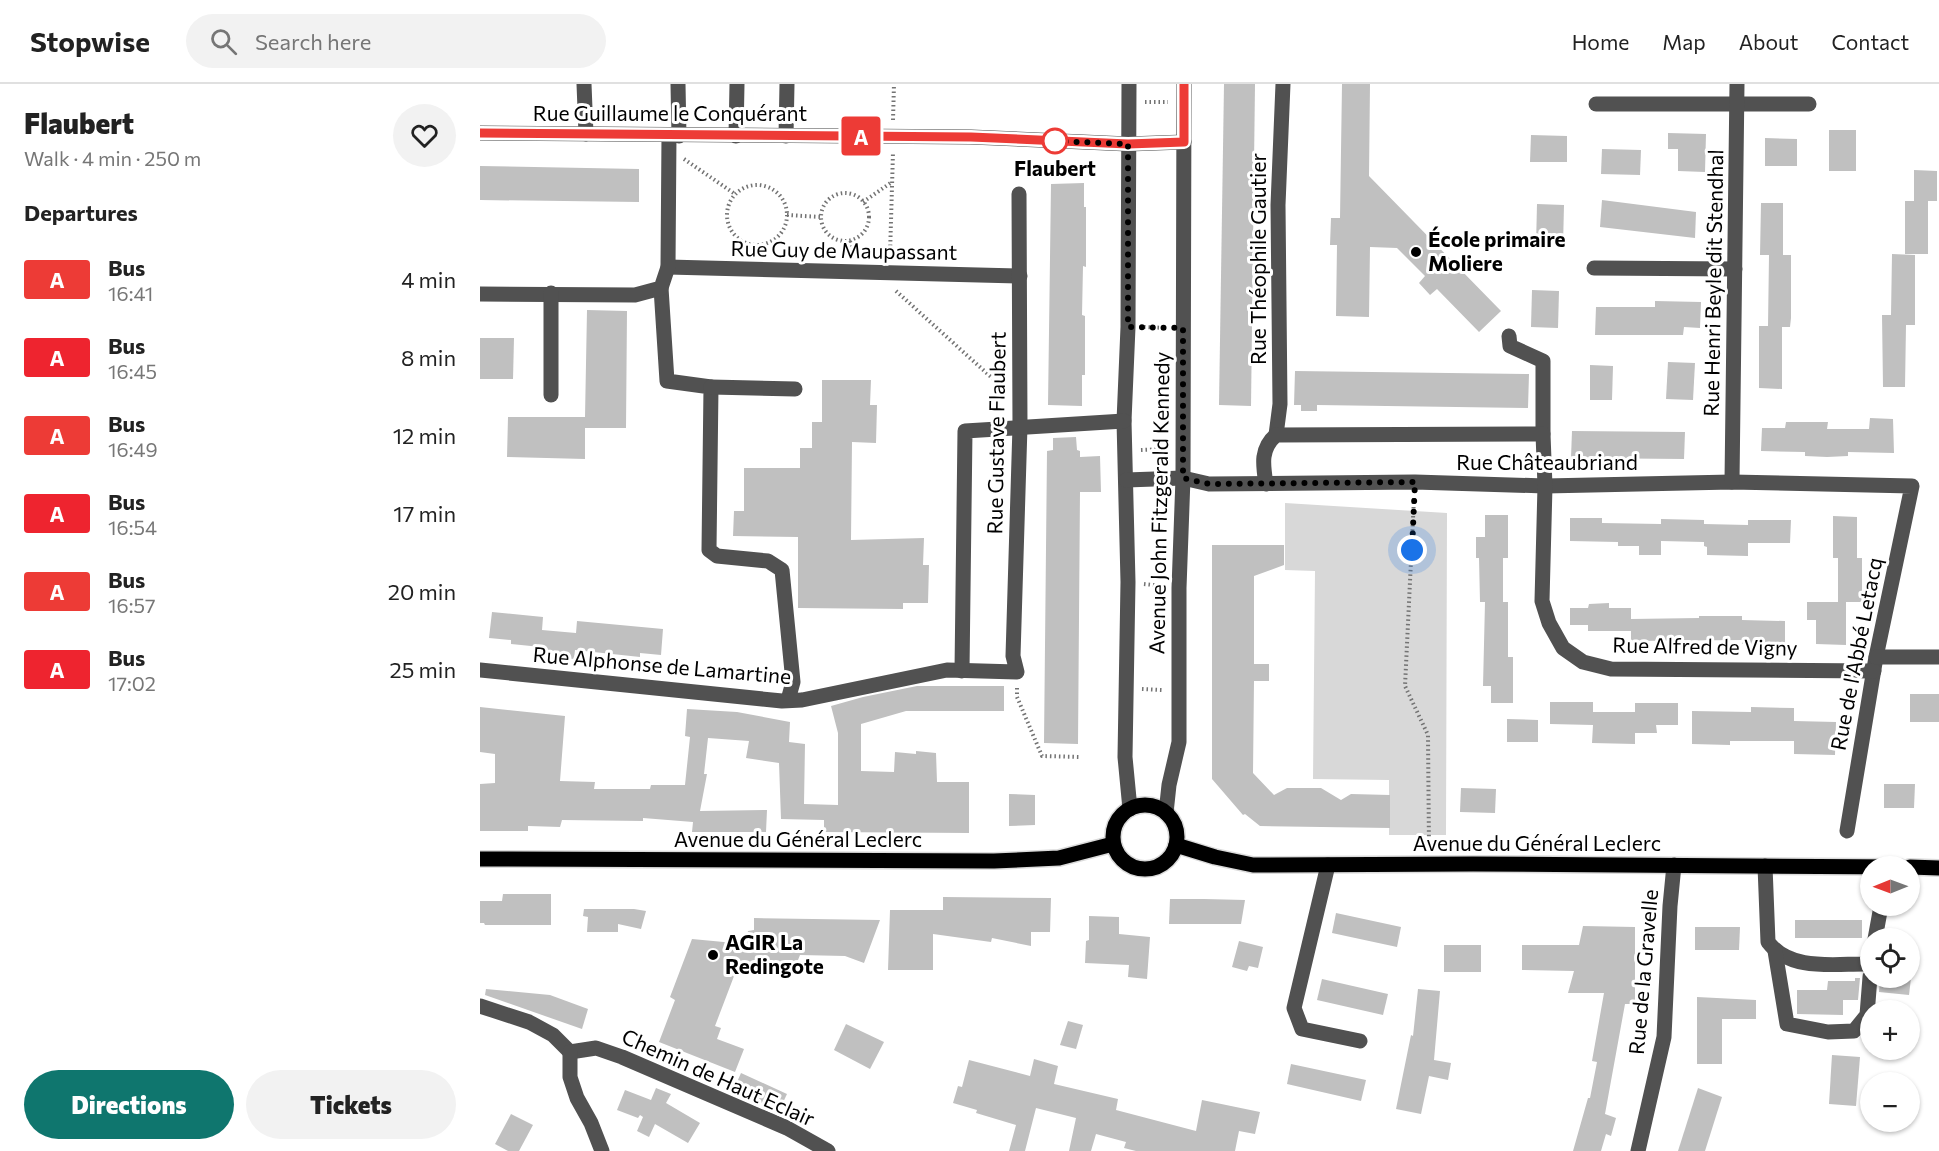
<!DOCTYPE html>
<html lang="en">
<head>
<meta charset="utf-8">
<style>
  body { margin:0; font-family:Commissioner,sans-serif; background:#f2f2f2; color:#222; height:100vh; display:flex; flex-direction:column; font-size:22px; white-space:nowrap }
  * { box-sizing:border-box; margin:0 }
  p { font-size:20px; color:#767676 }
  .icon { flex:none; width:33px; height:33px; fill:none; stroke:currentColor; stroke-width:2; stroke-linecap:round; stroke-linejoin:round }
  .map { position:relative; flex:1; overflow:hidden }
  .details { display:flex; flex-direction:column; background:#fff; width:480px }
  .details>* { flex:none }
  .badge { padding:0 12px; border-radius:4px; font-size:21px; line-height:39px }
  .needle { width:39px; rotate:269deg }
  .tools { position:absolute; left:1380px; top:772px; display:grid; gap:12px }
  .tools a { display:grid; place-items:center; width:60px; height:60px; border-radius:50%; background:#fff; box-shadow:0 2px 4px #0004; font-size:30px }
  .you { position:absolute; width:30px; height:30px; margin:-15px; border:4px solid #fff; border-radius:50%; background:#1a73e8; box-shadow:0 0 0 9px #1a73e833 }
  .map>.badge { position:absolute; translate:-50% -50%; box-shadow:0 0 0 3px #fff }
  h2 { padding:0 24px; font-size:22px; line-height:54px }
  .round { display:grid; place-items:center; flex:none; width:63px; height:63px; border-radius:32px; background:#f2f2f2 }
  .overview { display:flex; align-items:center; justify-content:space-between; height:102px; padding:0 24px }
  h1 { font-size:28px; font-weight:800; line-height:45px }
  .button { display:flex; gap:12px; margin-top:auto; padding:12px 24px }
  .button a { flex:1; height:69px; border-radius:36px; background:#0f766e; color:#fff; font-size:24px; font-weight:800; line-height:69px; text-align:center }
  .button a+a { background:#f2f2f2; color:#222 }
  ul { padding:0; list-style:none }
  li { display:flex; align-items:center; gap:18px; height:78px; padding:0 24px }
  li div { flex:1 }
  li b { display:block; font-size:22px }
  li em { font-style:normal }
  li .badge { min-width:66px; font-weight:700; text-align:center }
  header { display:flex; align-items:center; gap:36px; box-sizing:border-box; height:84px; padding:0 30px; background:#fff; border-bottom:2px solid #e0e0e0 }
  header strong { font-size:28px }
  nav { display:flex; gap:33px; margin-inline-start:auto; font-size:21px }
  .search { width:420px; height:54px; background:#f2f2f2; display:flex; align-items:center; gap:15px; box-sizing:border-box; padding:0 21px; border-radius:33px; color:#767676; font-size:22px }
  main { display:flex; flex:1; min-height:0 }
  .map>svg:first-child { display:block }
  .green { fill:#d8d8d8 }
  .building { fill:#c0c0c0 }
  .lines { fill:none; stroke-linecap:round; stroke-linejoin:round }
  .major-casing { stroke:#dbdbdb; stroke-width:18 }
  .path { stroke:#737373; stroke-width:4; stroke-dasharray:1.5 3; stroke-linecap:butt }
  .minor { stroke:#515151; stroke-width:15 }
  .major { stroke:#000; stroke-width:15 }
  .line-casing { stroke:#fff; stroke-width:14 }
  .line { stroke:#ed3b36; stroke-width:9 }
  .walk { stroke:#000; stroke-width:6; stroke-dasharray:0 10.8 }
  .stop-dot { fill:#fff; stroke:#ed3b36; stroke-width:3 }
  .poi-dot { fill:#000; stroke:#fff; stroke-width:2 }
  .labels { text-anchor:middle; stroke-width:6; stroke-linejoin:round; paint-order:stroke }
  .street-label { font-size:21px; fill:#000; stroke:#fff }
  .stop-label { font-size:21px; font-weight:bold; fill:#000; stroke:#fff }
  .poi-label { font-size:21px; font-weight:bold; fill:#000; stroke:#fff; text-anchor:start }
</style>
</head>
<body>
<header>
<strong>Stopwise</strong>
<div class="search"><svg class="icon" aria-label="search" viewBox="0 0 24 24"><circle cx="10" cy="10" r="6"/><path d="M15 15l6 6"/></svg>Search here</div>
<nav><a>Home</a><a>Map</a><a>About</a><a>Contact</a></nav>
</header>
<main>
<section class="details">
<div class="overview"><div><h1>Flaubert</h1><p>Walk · 4 min · 250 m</p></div><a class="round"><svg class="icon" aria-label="heart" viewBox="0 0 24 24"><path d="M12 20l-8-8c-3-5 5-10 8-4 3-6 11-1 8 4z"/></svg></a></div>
<h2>Departures</h2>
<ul>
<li><span class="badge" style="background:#ed3b36;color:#fff">A</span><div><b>Bus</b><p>16:41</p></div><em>4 min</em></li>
<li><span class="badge" style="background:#ee242f;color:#fff">A</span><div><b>Bus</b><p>16:45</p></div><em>8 min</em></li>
<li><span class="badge" style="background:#ed3b36;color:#fff">A</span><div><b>Bus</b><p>16:49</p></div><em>12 min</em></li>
<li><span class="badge" style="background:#ee242f;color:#fff">A</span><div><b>Bus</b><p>16:54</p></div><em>17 min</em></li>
<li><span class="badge" style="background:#ed3b36;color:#fff">A</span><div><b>Bus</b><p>16:57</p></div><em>20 min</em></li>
<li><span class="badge" style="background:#ee242f;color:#fff">A</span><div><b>Bus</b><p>17:02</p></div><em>25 min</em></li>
</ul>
<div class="button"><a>Directions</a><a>Tickets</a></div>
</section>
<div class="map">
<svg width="1459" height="1067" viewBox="0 0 1459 1067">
  <rect width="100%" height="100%" fill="#fff"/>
  <path class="green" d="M805 419 967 429 966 751H909V696L833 695 835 487 805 486Z"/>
  <g class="building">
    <path d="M744 0H775L771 322 739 321Z"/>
    <path d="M862 0H890L889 92 1021 227 999 248 957 205 950 211 939 199 945 192 917 164 890 163 889 233 856 232 857 161H850L851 134H860Z"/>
    <rect x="1349" y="46" width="27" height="41"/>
    <path d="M1188 49 1226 50 1225 88 1198 87V65H1188Z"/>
    <path d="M1051 51 1087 52V78H1050Z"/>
    <path d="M1285 54 1317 55V82H1285Z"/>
    <path d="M1122 65 1161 66 1160 91 1121 90Z"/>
    <path d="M0 82 159 85V118L0 116Z"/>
    <path d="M1434 86 1457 87V117H1434Z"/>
    <path d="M604 99V123H606V183L603 182 602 231 605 232V291H602V322L568 321 571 100Z"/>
    <path d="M1122 116 1216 128 1215 154 1120 143Z"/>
    <rect x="1425" y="117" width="23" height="53"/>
    <path d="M1281 119H1303V171H1300H1311V234L1310 243H1302V305L1279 304V242H1288L1289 171H1280Z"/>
    <path d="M1057 120 1084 121 1083 162H1056Z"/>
    <path d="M1412 170 1435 171V241H1426L1425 303H1403L1402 231H1411Z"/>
    <path d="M1052 206 1079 207 1078 244 1051 243Z"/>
    <path d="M1175 217 1221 218 1220 244 1204 243 1203 251H1115L1116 223H1175Z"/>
    <path d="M107 226 147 227 146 344H105V375L27 373 28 333H105Z"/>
    <path d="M0 254H34L33 295H0Z"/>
    <path d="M1188 278 1215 279 1213 316 1186 315Z"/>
    <path d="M1110 281 1133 282 1132 316H1110Z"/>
    <path d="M815 287 1049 290 1048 324 837 321V327H821V321H814Z"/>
    <path d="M342 296H391L390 321H397L396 359 372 358 371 456 444 454 443 481H449L448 519H423V525L318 524V453L253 452 254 427H264V384H320V364H332V338H342Z"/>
    <path d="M1390 334 1413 335 1414 369 1368 368V372L1347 373 1325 372V368L1281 367 1282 344H1305L1306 338H1348L1347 345H1389Z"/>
    <path d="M1092 347 1205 348 1204 375 1091 374Z"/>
    <path d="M596 353 597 366 600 367V373L620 372 621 408H600L598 660 564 659 567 367 573 366V354Z"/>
    <path d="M1005 431H1028V474H1023V518H1028V573H1033V619H1011V602H1003L1005 518H1000L999 474H996V453H1005Z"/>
    <path d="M1353 432 1377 433V474H1382V518H1366V561L1336 560V536H1327V518H1358V474H1353Z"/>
    <path d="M1090 434H1122V439L1181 440V435L1224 436V440L1268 441V436H1311L1310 459H1268V472L1227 471V463L1224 462V458L1181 457V471H1159V462H1138V458L1090 457Z"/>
    <path d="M732 461H804V481L774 492V580H789V597H774L773 689 794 711 807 704H841L861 716 871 710 910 711V744L780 742 765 730 763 731 732 695Z"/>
    <path d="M1129 519V524H1151V538V535L1219 534V532H1262V536L1305 537V560H1262V556L1151 557V547H1108V541H1090V524H1108L1109 520Z"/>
    <path d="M12 528 63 533 62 546 96 549 97 537 183 545 181 571 160 569V573L95 566 94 575 60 571 61 563 31 560V556L9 554Z"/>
    <path d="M437 602H524V627H426L381 640V687L414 688 415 668 436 670V667L456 669 457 698H489V749L344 748V736L301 735 299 679 266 674 269 657 228 654 224 690H227L220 727 287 726 286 748H212L213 738 163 734V737L82 736 80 743 48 742V747H0V700L15 699V670L0 668V623L85 632 80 697 115 698 114 705H170L171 701H205L210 653 205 652 207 625 257 628 310 638 309 658 325 660 324 720 358 721V649L351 622 383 613Z"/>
    <rect x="1430" y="610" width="29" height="28"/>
    <path d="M1070 618H1113V632V628H1155V619H1198V641H1176L1177 649H1155V660L1112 659 1113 641 1070 640Z"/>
    <path d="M1271 623 1314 624V637L1356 638 1355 671 1314 670V657H1250V661L1212 660V627L1271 628Z"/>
    <path d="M1027 635 1058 636V658H1027Z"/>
    <path d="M1404 700H1435L1434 724H1404Z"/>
    <path d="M981 704 1016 705 1015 729 980 728Z"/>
    <path d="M529 710 555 711V741L529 742Z"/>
    <path d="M23 810H71V841H5L4 839H0V817H22Z"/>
    <path d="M463 813 571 814 570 848H551V862L512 854 511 858 453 850V886H408L410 826H463Z"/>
    <path d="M690 815H724L765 816 761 840H689Z"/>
    <path d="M104 825H154L166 827 161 845 138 840V848H107L108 833 103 832Z"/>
    <path d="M856 829 921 843 917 863 852 849Z"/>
    <path d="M609 832 639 833V850L670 853 667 895 648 893 649 881 605 879 606 857 609 856Z"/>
    <path d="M274 834 400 836 384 879 365 872 320 871 314 886 259 879 235 942 241 944 237 955 264 965 255 988 179 958 195 916 190 913 212 855 265 860 268 847 274 846Z"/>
    <rect x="1315" y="836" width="67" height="18"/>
    <path d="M1103 842 1155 843V920H1145L1125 1030 1136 1034 1131 1052 1126 1050 1121 1067H1093L1108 1014H1110L1117 978 1112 977 1124 909H1088L1094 887 1042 886V861H1099Z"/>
    <path d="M1215 843H1260L1259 866H1215Z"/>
    <path d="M759 857 783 863 778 884 769 882 767 887 752 883Z"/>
    <rect x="964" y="861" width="37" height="27"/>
    <path d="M1375 894H1380L1378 916H1363V931L1317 930V906H1347L1348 897H1375Z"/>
    <path d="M1400 894H1431L1429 911 1399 908Z"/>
    <path d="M842 895 908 910 903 931 837 916Z"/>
    <path d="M6 905 70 911 108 925 102 945 5 911Z"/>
    <path d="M938 905 960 907 954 976 971 979 968 996 949 992 941 1030 916 1025 931 951 933 952Z"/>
    <path d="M1217 913 1276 916V935H1242V980H1217Z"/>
    <path d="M588 937 603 941 596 965 580 961Z"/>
    <path d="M366 940 404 958 390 985 354 966Z"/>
    <path d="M1352 971 1380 973 1376 1022 1349 1020Z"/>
    <path d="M554 975 578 982 574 1000 638 1015 636 1026 716 1047 722 1016 780 1028 775 1050 759 1047 755 1067H656L644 1064 646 1058 616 1050 611 1067H589L596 1034 556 1024 545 1067H529L536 1041 496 1029 497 1026 473 1019 478 1002 482 1003 489 976 550 992Z"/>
    <path d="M811 980 886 996 881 1017 807 1000Z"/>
    <path d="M261 989 307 1010 299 1027 254 1005Z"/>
    <path d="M176 1004 191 1010 186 1019 220 1039 208 1059 175 1040 169 1053 157 1047 163 1033 160 1031 158 1034 137 1026 145 1006 171 1016Z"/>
    <path d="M1218 1004 1242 1013 1225 1067H1198Z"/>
    <path d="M31 1030 53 1041 39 1067H28L15 1060Z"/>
  </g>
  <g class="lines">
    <g class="major-casing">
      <g id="major">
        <circle cx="665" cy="753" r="32"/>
        <path d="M696 761 735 773 773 781 993 780 1420 783"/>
        <path d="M0 775 514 777 579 774 633 760"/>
        <path d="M1430 783 1459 784"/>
      </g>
    </g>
    <g class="path">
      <path d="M665 18H688"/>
      <path d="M413 36 414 0"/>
      <path d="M204 75 255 110"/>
      <circle cx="277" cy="131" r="30"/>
      <circle cx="365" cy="133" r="24"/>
      <path d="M383 118 412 98"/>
      <path d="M307 131 341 133"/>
      <path d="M370 157 374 173"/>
      <path d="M410 171 413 68"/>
      <path d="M416 207 522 303"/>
      <path d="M664 243 686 244"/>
      <path d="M661 366 686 365"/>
      <path d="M934 414 925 602 948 651 949 764"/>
      <path d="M664 500 683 502"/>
      <path d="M537 604V613L562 672 601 673"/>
      <path d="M662 605 682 606"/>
    </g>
    <g class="minor">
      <path d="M104 0 106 50"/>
      <path d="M198 0 199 52"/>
      <path d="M649 0 648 243 644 337 648 498 645 673 650 725"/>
      <path d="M1116 20H1329"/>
      <path d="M0 49 491 53 648 60 704 58"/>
      <path d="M256 52 257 0"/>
      <path d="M306 52 307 0"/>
      <path d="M188 183 540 192"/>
      <path d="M1114 184 1255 185"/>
      <path d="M181 204 187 297 231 303 229 466 237 472 288 477 302 486 313 598 308 616"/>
      <path d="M0 210 155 211 181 204 188 183 189 51"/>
      <path d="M1029 252 1030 262 1063 277V350"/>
      <path d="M231 303 315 305"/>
      <path d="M71 311V209"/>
      <path d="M796 351 800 320 798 121 803 0"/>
      <path d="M646 396 703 394 729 400 935 398 1065 402 1252 398 1432 402 1396 573 1367 747"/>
      <path d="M1252 398 1257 0"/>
      <path d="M786 400C783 381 780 365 796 351L1063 350 1065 402 1062 517 1069 539 1083 564 1103 578 1131 585 1394 587"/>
      <path d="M1396 573H1459"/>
      <path d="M0 586 302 617 322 616 467 586 537 588 533 572 540 342 539 110"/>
      <path d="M482 587 485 347 644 337"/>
      <path d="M686 729 689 701 699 658V504L703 394 704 0"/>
      <path d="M848 781 814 924 822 945 880 957"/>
      <path d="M1285 782 1288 858C1310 887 1352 880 1384 880L1390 873"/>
      <path d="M1395 855 1401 822"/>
      <path d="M1295 867 1307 940 1348 948 1374 947 1387 931 1390 893"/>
      <path d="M0 922 49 938 73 951 90 968 116 964 142 973 307 1044 348 1067"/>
      <path d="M90 968V993L97 1014 111 1039 122 1067"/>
      <path d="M1158 1067 1184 953 1190 822 1194 781"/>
    </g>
    <use href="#major" class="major"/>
  </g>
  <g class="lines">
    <g class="line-casing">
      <path id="line" d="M0 49 491 53 648 60 704 58V0"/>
    </g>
    <use href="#line" class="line"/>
    <path class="walk" d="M575 57 648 60V243L703 244V394L729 400 935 398 932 466"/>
  </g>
  <circle class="stop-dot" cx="575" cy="57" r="12"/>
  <g class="poi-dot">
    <circle cx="936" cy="168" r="6"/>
    <circle cx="233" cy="871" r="6"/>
  </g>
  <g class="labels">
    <g class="street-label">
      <text x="190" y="37">Rue Guillaume le Conquérant</text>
      <text transform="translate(364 167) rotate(1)" y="7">Rue Guy de Maupassant</text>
      <text transform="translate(779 175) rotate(-90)" y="7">Rue Théophile Gautier</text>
      <text transform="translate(1234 199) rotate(-89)" y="7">Rue Henri Beyle dit Stendhal</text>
      <text transform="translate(517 349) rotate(-89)" y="7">Rue Gustave Flaubert</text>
      <text x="1067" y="386">Rue Châteaubriand</text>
      <text transform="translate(680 419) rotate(-89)" y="7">Avenue John Fitzgerald Kennedy</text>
      <text transform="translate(1225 563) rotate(1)" y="7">Rue Alfred de Vigny</text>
      <text transform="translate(1377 570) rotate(-79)" y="7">Rue de l'Abbé Letacq</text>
      <text transform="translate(182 582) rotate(5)" y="7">Rue Alphonse de Lamartine</text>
      <text x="318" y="763">Avenue du Général Leclerc</text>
      <text x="1057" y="767">Avenue du Général Leclerc</text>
      <text transform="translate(1164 888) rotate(-85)" y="7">Rue de la Gravelle</text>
      <text transform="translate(238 994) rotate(24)" y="7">Chemin de Haut Eclair</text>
    </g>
    <g class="stop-label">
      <text x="575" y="92">Flaubert</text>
    </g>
    <g class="poi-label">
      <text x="948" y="163">École primaire<tspan x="948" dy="24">Moliere</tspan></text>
      <text x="245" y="866">AGIR La<tspan x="245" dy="24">Redingote</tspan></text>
    </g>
  </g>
</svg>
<div class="tools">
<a><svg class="needle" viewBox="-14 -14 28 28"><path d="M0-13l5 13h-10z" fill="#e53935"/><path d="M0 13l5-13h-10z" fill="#767676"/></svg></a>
<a><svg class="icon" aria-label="locate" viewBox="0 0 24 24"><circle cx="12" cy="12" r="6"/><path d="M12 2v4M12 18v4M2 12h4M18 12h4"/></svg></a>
<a>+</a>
<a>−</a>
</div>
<div class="you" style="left:932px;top:466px"></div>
<b class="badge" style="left:381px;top:52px;background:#ed3b36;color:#fff">A</b>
</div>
</main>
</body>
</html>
